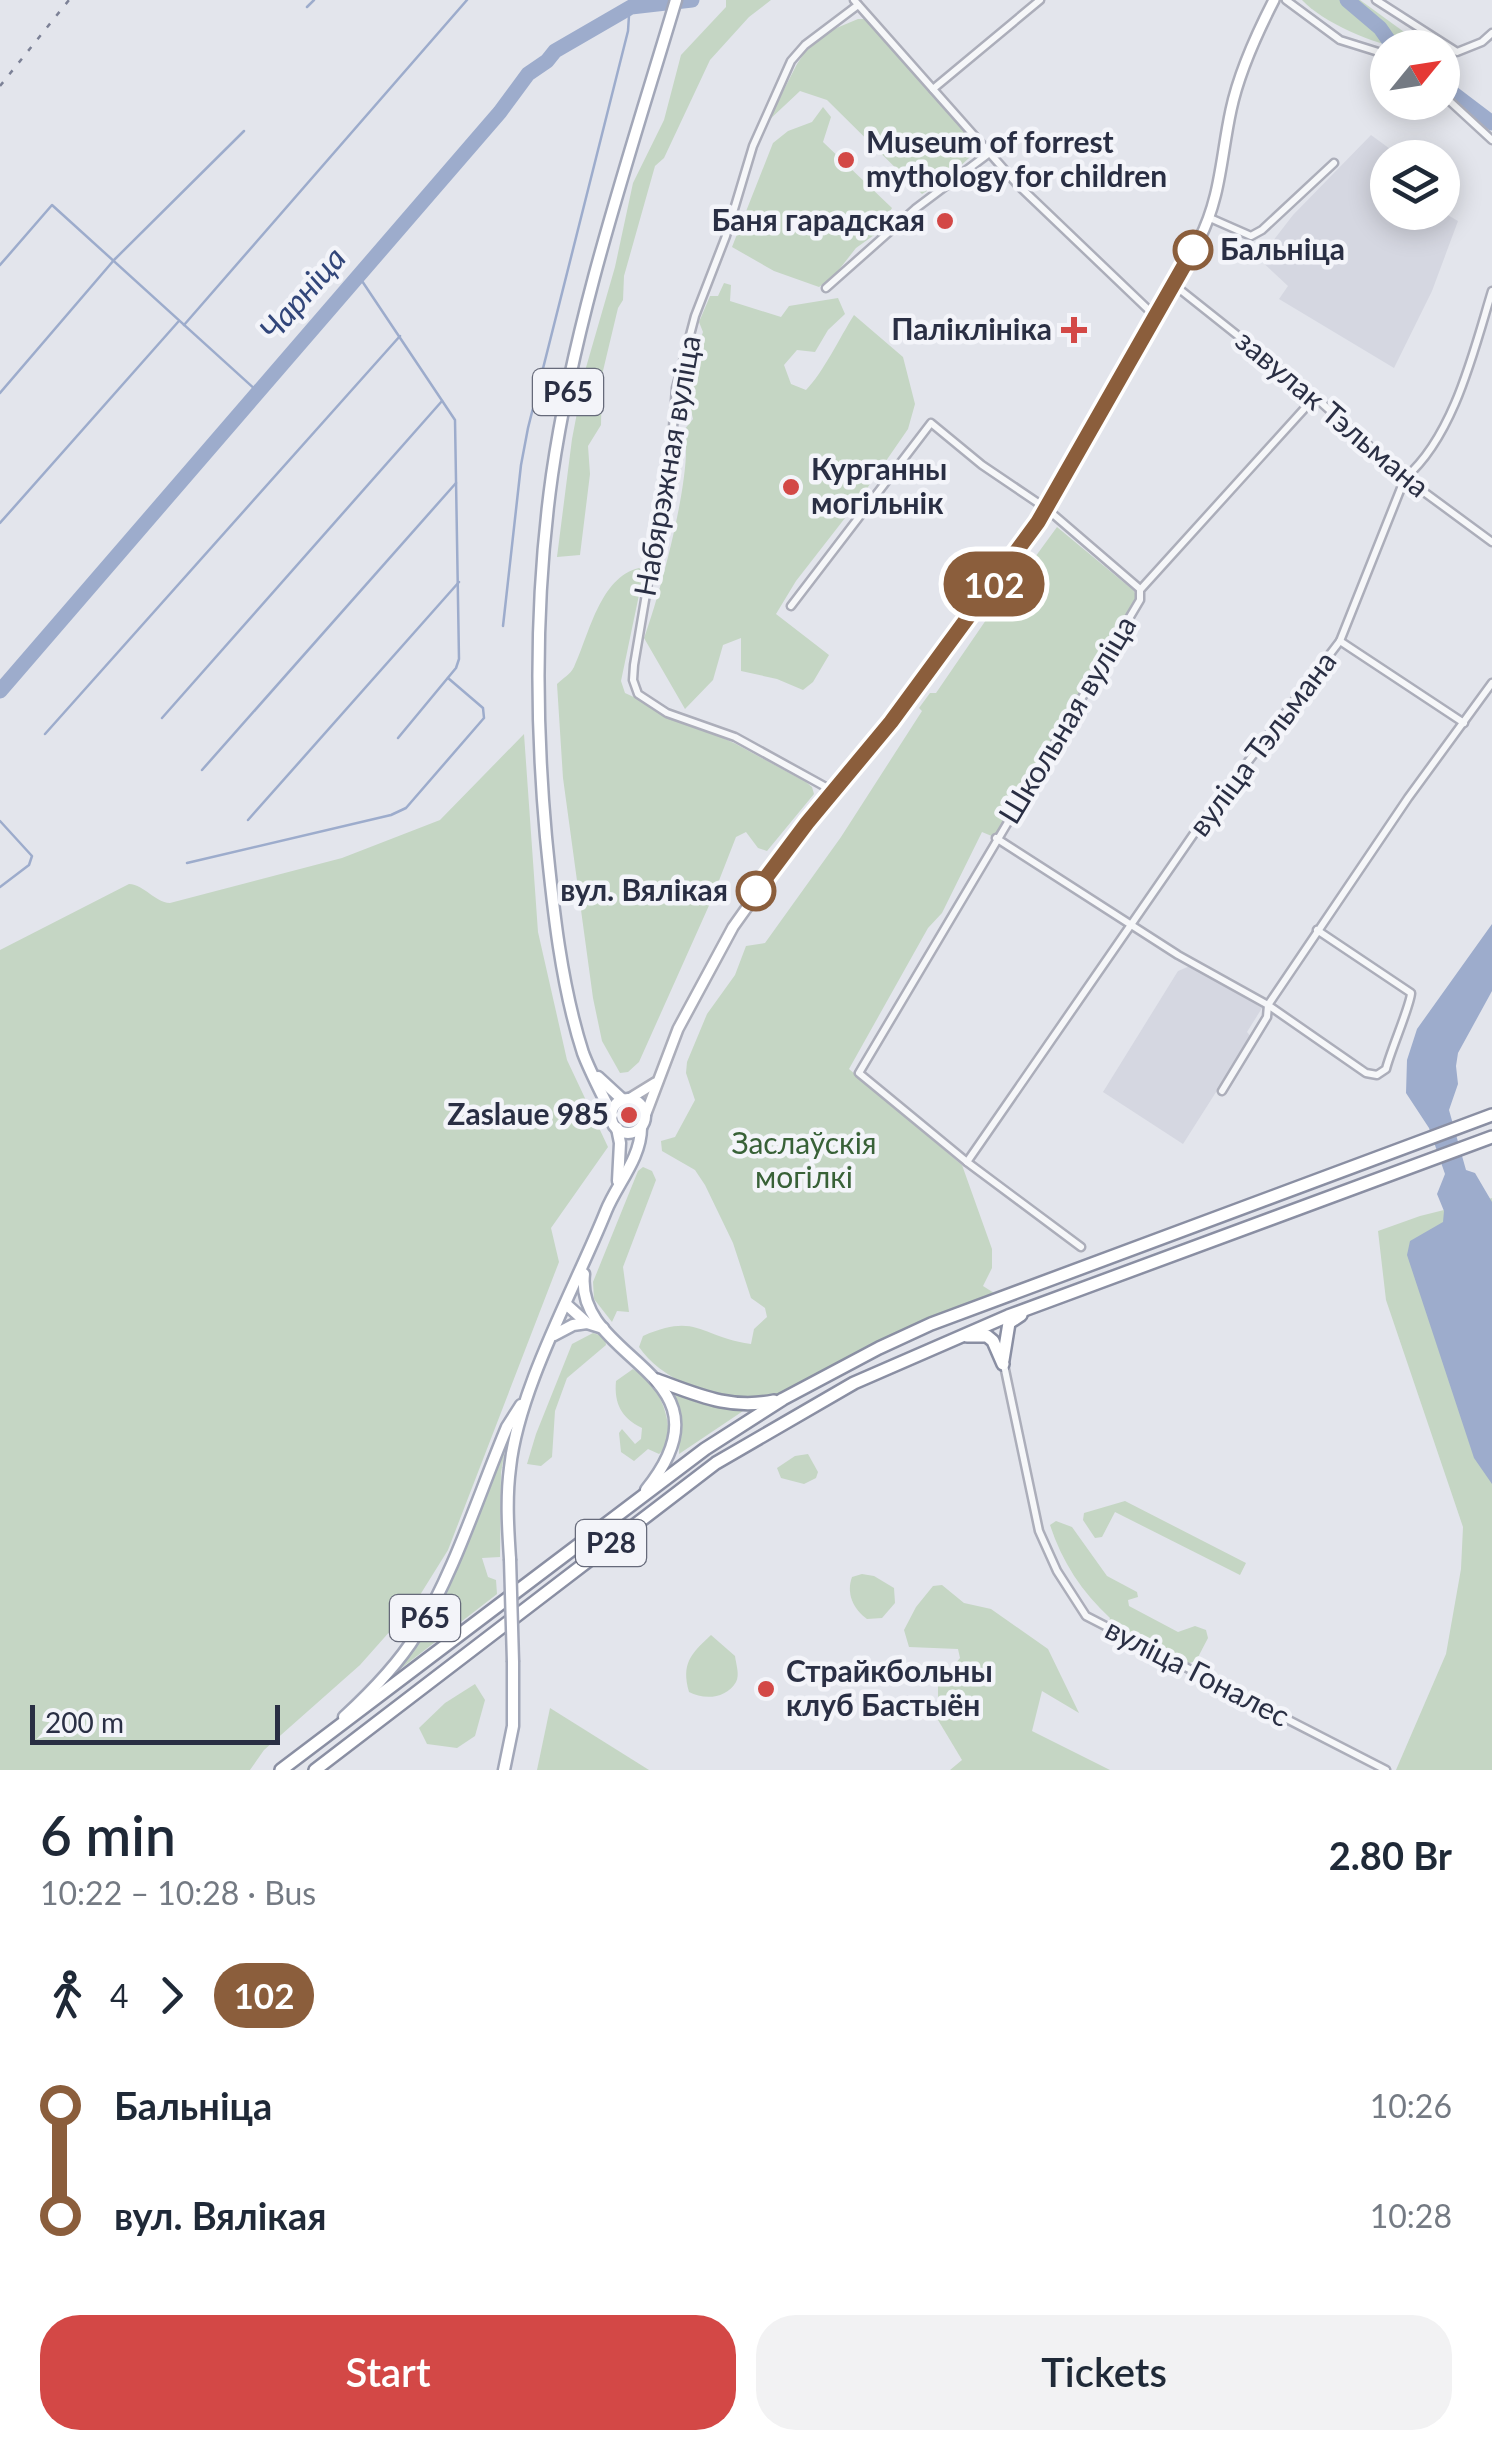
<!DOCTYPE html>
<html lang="en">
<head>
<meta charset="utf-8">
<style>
  body { margin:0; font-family:Lato,sans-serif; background:#f2f2f3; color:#1f2937; height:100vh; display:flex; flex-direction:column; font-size:38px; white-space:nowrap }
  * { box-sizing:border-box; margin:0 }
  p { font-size:32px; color:#747a83 }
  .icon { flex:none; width:55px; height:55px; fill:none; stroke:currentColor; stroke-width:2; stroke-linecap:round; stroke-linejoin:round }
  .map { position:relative; height:1770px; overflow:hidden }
  .drawer { display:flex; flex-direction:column; background:#fff; flex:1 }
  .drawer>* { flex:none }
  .badge { padding:0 20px; border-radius:32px; font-size:35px; line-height:65px }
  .needle { width:65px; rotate:60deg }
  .controls { position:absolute; left:1370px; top:30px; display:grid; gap:20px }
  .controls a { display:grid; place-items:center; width:90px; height:90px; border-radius:50%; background:#fff; box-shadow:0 5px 25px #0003; font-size:50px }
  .scale { position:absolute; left:30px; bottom:25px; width:250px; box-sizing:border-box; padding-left:10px; border:5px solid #2a2f44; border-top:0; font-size:28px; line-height:35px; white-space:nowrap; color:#2a2f44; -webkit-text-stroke:8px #f3f4f9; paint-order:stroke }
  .map>.badge { position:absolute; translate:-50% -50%; box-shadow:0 0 0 5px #fff }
  .legs { display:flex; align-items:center; gap:15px; height:110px; padding:0 40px; font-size:32px }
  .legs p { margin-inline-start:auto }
  .head { display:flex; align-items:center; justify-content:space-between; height:170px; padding:0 40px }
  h1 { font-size:55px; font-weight:600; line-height:75px }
  .cta { display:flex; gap:20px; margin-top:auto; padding:20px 40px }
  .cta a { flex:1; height:115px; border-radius:40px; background:#d34846; color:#fff; font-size:40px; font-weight:600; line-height:115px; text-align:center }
  .cta a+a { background:#f2f2f3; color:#1f2937 }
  ul { padding:0 40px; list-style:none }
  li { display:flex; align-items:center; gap:35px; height:110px; font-size:38px }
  li i { display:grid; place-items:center; width:15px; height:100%; margin:0 12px; background:currentColor }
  li i::after { content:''; width:25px; height:25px; margin:-12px; border:8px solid; border-radius:50%; background:#fff }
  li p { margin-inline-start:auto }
  li:first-child i { background:linear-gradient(#0000 50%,currentColor 0) }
  li:last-child i { background:linear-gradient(currentColor 50%,#0000 0) }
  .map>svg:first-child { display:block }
  .built { fill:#d5d7e1 }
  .green { fill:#c5d6c4 }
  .water { fill:#9daccc }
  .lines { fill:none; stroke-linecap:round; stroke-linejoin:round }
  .stream { stroke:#9daccc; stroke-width:2.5 }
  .river { stroke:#9daccc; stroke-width:15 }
  .street-casing { stroke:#acaeba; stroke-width:11 }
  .secondary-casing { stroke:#acaeba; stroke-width:14 }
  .primary-casing { stroke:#a2a7b8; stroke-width:15 }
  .highway-casing { stroke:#8a8fa3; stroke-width:16 }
  .street { stroke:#f6f7f9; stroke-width:6 }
  .secondary { stroke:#fff; stroke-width:9 }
  .primary { stroke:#fff; stroke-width:10 }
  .highway { stroke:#fff; stroke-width:11 }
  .rail { stroke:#7c8196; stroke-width:2.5; stroke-dasharray:5 10; stroke-linecap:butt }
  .primary-bridge-casing { stroke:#a2a7b8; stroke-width:15; stroke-linecap:butt }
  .primary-bridge { stroke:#fff; stroke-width:10 }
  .line-1-casing { stroke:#fff; stroke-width:22 }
  .line-1 { stroke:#8b5e3c; stroke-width:15 }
  .poi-dot { fill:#d34846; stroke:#f3f4f9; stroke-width:4 }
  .stop-1-dot { fill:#fff; stroke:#8b5e3c; stroke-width:5 }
  .labels { text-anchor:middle; stroke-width:9; stroke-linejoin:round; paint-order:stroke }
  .shield { fill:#f3f4f9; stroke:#666a7a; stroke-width:2.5 }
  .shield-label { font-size:28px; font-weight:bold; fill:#2a2f44 }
  .poi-label { font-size:30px; font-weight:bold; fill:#2a2f44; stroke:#f3f4f9; text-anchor:start }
  .stop-label { font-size:30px; font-weight:bold; fill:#2a2f44; stroke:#f3f4f9; text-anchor:start }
  .street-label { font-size:30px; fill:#2a2f44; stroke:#f3f4f9 }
  .park-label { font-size:30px; fill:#386137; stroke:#f3f4f9 }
  .water-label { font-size:32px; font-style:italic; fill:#32467a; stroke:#f3f4f9 }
</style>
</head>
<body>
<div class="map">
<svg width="1492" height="1770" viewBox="0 0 1492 1770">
  <rect width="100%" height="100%" fill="#e3e5ec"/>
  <g class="built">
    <path d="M1371 135 1401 157 1388 158V212L1425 213 1440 222 1446 214 1458 221 1432 291 1394 368 1279 299 1288 286 1259 259 1293 215Z"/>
    <path d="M1190 966 1262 1008 1247 1032 1251 1037 1183 1144 1103 1092 1178 971Z"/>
  </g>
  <g class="green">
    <path d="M726 0H771L749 17 710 60 664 158 655 166 624 276 623 300 618 308 602 375 601 425 588 446 590 474 580 555 557 557 572 439 585 371 615 267 633 183 664 120 681 55 726 7Z"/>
    <path d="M1302 0H1360L1411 37 1406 47C1379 48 1322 22 1302 0Z"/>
    <path d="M858 19H867L889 40 979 149 948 177 922 194 827 100 800 91 768 121 797 64 815 37Z"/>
    <path d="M823 107 831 117 823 142 892 208 877 233 856 248 834 276 819 287 774 271 732 247 773 143 788 131 812 122Z"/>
    <path d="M724 283 731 285 730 301 781 317 789 306 838 298 845 314 828 330 815 352 797 350 784 365 791 384 806 390C823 373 840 337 854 315L903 357 915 404 908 429 859 500 796 581 776 614 829 655 813 682 803 690 777 679 741 671V638L723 645 713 680 685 709 644 638C659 598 695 467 684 430L693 419 688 398 699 367 696 351 703 332 699 322 710 296H718Z"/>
    <path d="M1057 527 1133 590 1137 596 1136 602 994 837 982 832 942 913 928 928 849 1069 962 1165 992 1249V1268L983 1286 994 1293 888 1336 772 1398C731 1409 663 1383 639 1347L643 1336C698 1312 699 1337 751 1344L754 1329 767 1317 765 1308 751 1298 733 1243 705 1185 695 1170 662 1151 661 1141 675 1137 695 1100 686 1073 687 1062 707 1014 735 975 746 946 765 943 841 837 922 711 919 708 930 693H936L986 620 990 619Z"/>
    <path d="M639 568 644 571 621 681 625 693 736 744 806 782 812 787 814 794 767 851 758 848 746 832 736 837 711 901 639 1062 628 1072 620 1073 602 1041 593 998 563 778 557 684C563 678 570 675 574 667 589 635 600 577 639 568Z"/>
    <path d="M524 734 538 932 567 1060 608 1147 551 1228 559 1262 448 1550 415 1603 360 1665 264 1750 250 1770H0V950L129 884C145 885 154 902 170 903L342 858 440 820Z"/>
    <path d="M643 1167 652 1171 656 1180 623 1267 629 1312 617 1311 612 1322 594 1299 593 1282 638 1171Z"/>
    <path d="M1492 1198V1770H1396L1446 1654 1461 1569 1463 1527 1386 1300 1378 1231 1420 1216Z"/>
    <path d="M593 1333 605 1337 606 1345 567 1378 555 1411 552 1457 541 1466 527 1464 536 1434 572 1344Z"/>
    <path d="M633 1369C660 1387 670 1413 669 1445L659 1454 648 1449 634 1461 621 1452 619 1433 622 1429 635 1444 641 1439 642 1428C621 1418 614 1403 616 1381Z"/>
    <path d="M666 1389 698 1403 746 1409 679 1454 680 1423Z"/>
    <path d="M506 1443 501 1473 500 1557 482 1558 488 1577 496 1580 497 1594 399 1670Z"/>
    <path d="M808 1454 818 1472 816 1478 804 1484 781 1478 777 1468 795 1456Z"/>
    <path d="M1125 1501 1246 1563 1240 1575 1115 1512 1102 1537 1095 1538 1083 1520 1084 1513Z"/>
    <path d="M1056 1521 1072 1527 1107 1576 1137 1592 1138 1597 1128 1600 1129 1606 1178 1632 1195 1626 1206 1630 1208 1638 1196 1661 1186 1664 1109 1621 1110 1618C1082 1592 1062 1562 1050 1525Z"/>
    <path d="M862 1574 874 1576 894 1588 895 1603 882 1618 867 1619C853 1609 846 1593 852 1577Z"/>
    <path d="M942 1585 964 1603 991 1609 1048 1649 1079 1713 1042 1691 1032 1731 1110 1770H950L962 1760 938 1720V1685L960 1658 958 1649 909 1647 904 1630 916 1607 933 1586Z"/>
    <path d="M711 1635 735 1656C736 1664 740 1675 736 1682 726 1699 704 1700 689 1692 681 1663 691 1654 711 1635Z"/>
    <path d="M475 1684 485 1700 475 1736 457 1748 427 1744 419 1728 445 1703Z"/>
    <path d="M550 1708 649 1770H537Z"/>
  </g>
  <path class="water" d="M1492 924V991L1458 1053 1456 1066 1458 1084 1449 1110 1466 1170 1475 1173 1492 1202V1484L1474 1458 1407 1255 1410 1241 1443 1222 1444 1211 1437 1194 1445 1174 1429 1128 1406 1093 1407 1060 1417 1029Z"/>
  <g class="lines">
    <g class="stream">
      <path d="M307 7 314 0"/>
      <path d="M0 265 52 205 257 391"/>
      <path d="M358 275 455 420 459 659 456 668 398 738"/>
      <path d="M184 325 467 0"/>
      <path d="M0 393 114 260 244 131"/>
      <path d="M0 523 178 322"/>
      <path d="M503 626 521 465 528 428 628 31 630 0"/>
      <path d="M162 718 442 401"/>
      <path d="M45 734 400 336"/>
      <path d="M202 770 456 483"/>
      <path d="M248 820 459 582"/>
      <path d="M0 821 32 856 29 865 0 887"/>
      <path d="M187 863 391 815 406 808 484 718 483 708 448 678"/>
    </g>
    <g class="river">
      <path d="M1347 0 1380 28 1394 48"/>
      <path d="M1442 85 1492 123"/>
      <path d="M0 691 500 112 528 74 547 61 555 51 631 7 692 0"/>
    </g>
    <g class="street-casing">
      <g id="street">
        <path d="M854 0 1017 184 1155 316"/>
        <path d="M1286 0 1340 40 1388 55"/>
        <path d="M1376 0 1457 52 1482 42 1492 33"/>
        <path d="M933 89 1040 0"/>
        <path d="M1442 94 1492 140"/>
        <path d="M1210 218 1251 236 1262 230 1334 163"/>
        <path d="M1173 284 1315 397 1405 478 1492 542"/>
        <path d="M826 288 915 209 988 154"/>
        <path d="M791 606 931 423 982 465 1047 509 1140 589"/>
        <path d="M1340 641 1464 723"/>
        <path d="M833 791 735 737 667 713 638 694 633 680 634 665 657 529 668 493 676 388 695 316 726 236 753 146 791 61 805 45 858 5"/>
        <path d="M996 838 1178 955 1268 1005 1366 1073 1377 1075 1386 1069C1390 1052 1411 1004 1411 993L1317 930"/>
        <path d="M1222 1091 1267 1017 1268 1005 1408 798 1492 683"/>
        <path d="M967 1162 1202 822 1340 641 1405 478C1454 436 1474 350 1492 291"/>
        <path d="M1081 1247 967 1162 859 1073 1118 637 1140 600V590L1315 397"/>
        <path d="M1004 1365 1039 1531 1057 1571 1086 1616 1386 1770"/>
      </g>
    </g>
    <g class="secondary-casing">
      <g id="secondary">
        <path d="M629 1099 655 1083"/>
        <path d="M645 1116 678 1029 733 927 807 823 891 722 1038 522 1199 240C1221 197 1221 156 1231 110 1239 72 1256 35 1274 0"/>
      </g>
    </g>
    <g class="primary-casing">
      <g id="primary">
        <path d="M598 1077 623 1100"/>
        <circle cx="628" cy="1116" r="17"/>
        <path d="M612 1115C602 1094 591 1074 583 1053 561 985 553 908 546 837 535 716 535 596 552 475 575 316 630 154 676 0"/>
        <path d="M617 1128 620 1143 618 1181"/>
        <path d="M584 1274C574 1363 741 1372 646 1490"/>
        <path d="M567 1305 587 1323 603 1328"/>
        <path d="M554 1335 573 1325 587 1323"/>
        <path d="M510 1559C508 1529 506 1498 510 1468 518 1389 576 1286 606 1211 617 1184 641 1158 641 1128"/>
        <path d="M344 1717C370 1693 397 1666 416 1635 455 1571 478 1496 507 1427L521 1405"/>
        <path d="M504 1770 513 1726V1662"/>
      </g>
    </g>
    <g class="highway-casing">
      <g id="highway">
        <path d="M967 1336H987L993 1341 1003 1364"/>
        <path d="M1003 1360 1009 1323 1021 1315"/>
        <path d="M657 1380C698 1395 730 1410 774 1401"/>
        <path d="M281 1770 705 1449 783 1399 879 1348 931 1324 1492 1115"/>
        <path d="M315 1770 716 1463 854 1383 1008 1316 1492 1137"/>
      </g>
    </g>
    <use href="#street" class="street"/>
    <use href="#secondary" class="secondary"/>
    <use href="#primary" class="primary"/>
    <use href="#highway" class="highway"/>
    <path class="rail" d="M0 86 69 0"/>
    <g class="primary-bridge-casing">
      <path id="primary-bridge" d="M510 1559 513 1662"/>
    </g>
    <use href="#primary-bridge" class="primary-bridge"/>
  </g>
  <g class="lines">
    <g class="line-1-casing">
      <path id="line-1" d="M756 891 807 823 891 722 1038 522 1193 250"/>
    </g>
    <use href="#line-1" class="line-1"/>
  </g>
  <g class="poi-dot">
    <circle cx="846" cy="160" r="10"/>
    <circle cx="945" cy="221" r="10"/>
    <path d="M1069 315h10v10h10v10h-10v10h-10v-10h-10v-10h10z"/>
    <circle cx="791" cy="487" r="10"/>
    <circle cx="629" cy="1115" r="10"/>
    <circle cx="766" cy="1689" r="10"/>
  </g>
  <g class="stop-1-dot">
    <circle cx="1193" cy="250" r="18"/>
    <circle cx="756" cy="891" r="18"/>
  </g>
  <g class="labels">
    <g class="shield">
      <rect x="533" y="369" width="70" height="46" rx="8"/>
      <rect x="576" y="1520" width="70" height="46" rx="8"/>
      <rect x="390" y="1595" width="70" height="46" rx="8"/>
    </g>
    <g class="shield-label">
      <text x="568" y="402">Р65</text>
      <text x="611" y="1553">Р28</text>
      <text x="425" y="1628">Р65</text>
    </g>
    <g class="poi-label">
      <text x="866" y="153">Museum of forrest<tspan x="866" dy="34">mythology for children</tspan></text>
      <text x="925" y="231" text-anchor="end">Баня гарадская</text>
      <text x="1052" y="340" text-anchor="end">Паліклініка</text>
      <text x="811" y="480">Курганны<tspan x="811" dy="34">могільнік</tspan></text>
      <text x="609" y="1125" text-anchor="end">Zaslaue 985</text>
      <text x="786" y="1682">Страйкбольны<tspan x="786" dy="34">клуб Бастыён</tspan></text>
    </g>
    <g class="stop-label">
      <text x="1220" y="260">Бальніца</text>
      <text x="728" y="901" text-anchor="end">вул. Вялікая</text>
    </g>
    <g class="street-label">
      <text transform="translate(1332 414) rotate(40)" y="10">завулак Тэльмана</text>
      <text transform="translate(668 466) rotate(-80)" y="10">Набярэжная вуліца</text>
      <text transform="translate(1068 720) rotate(-59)" y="10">Школьная вуліца</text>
      <text transform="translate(1263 744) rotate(-53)" y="10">вуліца Тэльмана</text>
      <text transform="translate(1197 1673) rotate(27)" y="10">вуліца Гоналес</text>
    </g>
    <g class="park-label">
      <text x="804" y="1154">Заслаўскія<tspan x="804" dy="34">могілкі</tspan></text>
    </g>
    <g class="water-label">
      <text transform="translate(303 294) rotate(-49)" y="11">Чарніца</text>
    </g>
  </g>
</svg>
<div class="controls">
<a><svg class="needle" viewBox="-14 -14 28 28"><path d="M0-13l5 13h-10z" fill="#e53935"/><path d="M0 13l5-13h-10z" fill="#747a83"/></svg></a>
<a><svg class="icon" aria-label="layers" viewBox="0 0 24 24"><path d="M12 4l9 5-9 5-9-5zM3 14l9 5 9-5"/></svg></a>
</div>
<div class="scale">200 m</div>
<b class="badge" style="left:994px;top:584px;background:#8b5e3c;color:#fff">102</b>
</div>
<section class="drawer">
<div class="head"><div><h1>6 min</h1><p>10:22 – 10:28 · Bus</p></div><b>2.80 Br</b></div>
<div class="legs"><svg class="icon" aria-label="walk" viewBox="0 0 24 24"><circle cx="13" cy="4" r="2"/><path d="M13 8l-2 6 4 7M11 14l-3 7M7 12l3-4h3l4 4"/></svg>4<svg class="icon" aria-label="forward" viewBox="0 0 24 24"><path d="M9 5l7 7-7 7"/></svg><b class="badge" style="background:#8b5e3c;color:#fff">102</b></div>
<ul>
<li><i style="color:#8b5e3c"></i><b>Бальніца</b><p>10:26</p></li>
<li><i style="color:#8b5e3c"></i><b>вул. Вялікая</b><p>10:28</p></li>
</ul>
<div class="cta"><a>Start</a><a>Tickets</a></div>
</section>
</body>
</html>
